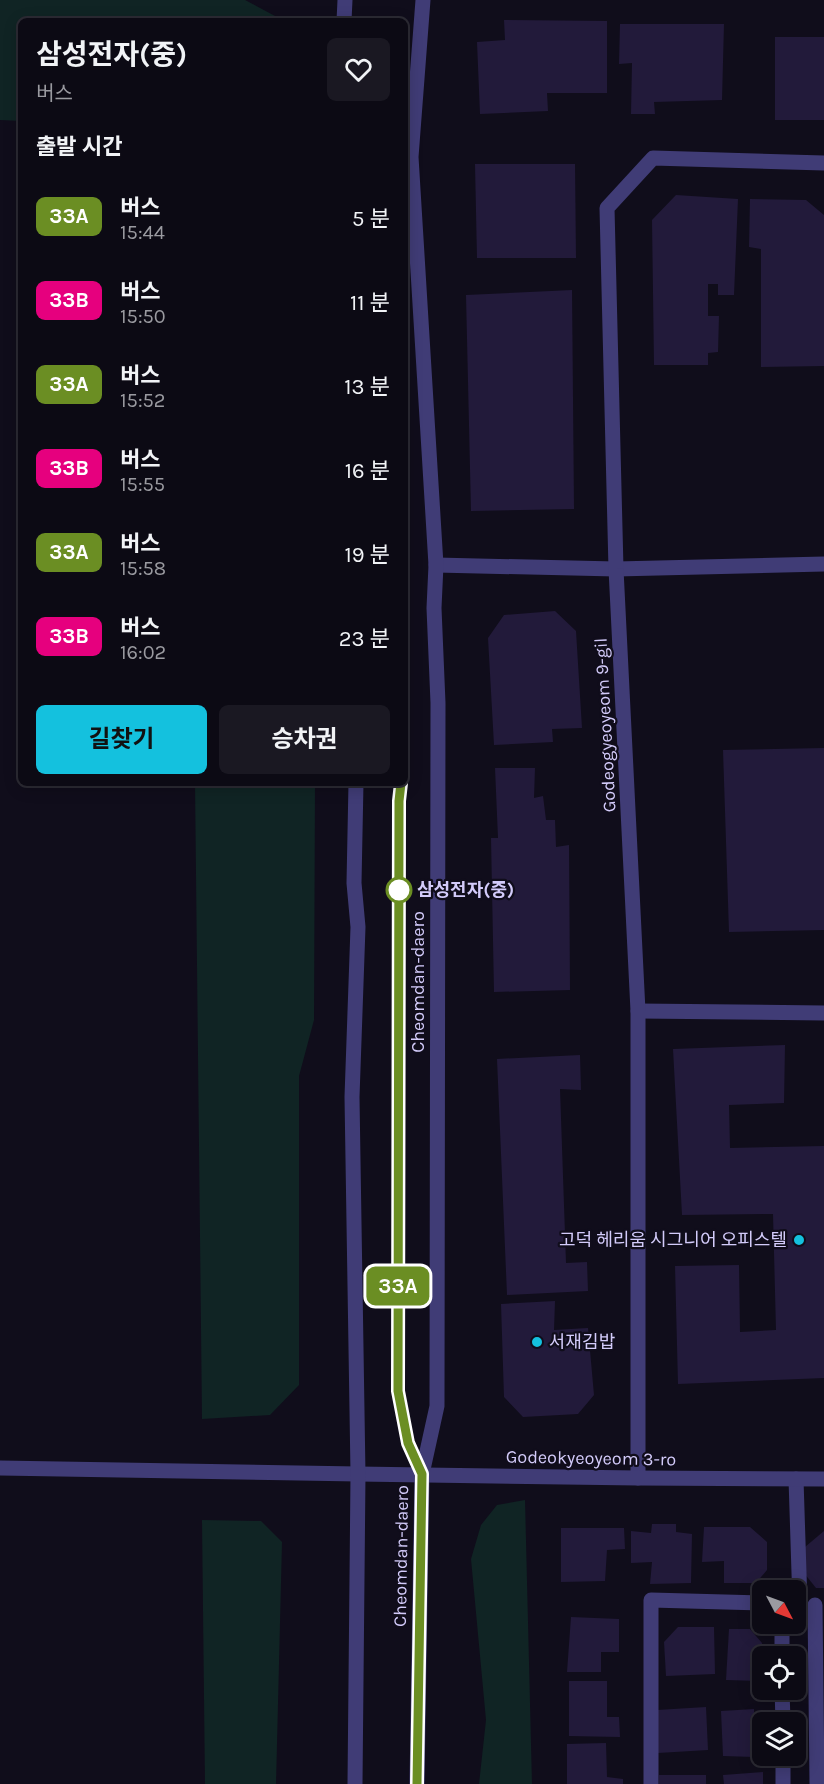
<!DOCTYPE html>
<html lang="ko">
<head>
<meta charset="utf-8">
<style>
  body { margin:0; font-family:Karla,"Noto Sans KR",sans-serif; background:#1a1822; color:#f1f3f6; height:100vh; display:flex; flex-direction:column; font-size:22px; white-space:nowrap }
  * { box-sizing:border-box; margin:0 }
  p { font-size:20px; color:#9a9aa0 }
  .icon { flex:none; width:33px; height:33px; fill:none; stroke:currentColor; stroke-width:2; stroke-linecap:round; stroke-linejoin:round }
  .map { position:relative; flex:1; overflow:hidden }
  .side { position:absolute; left:18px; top:18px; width:390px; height:768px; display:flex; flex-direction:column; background:#0c0a14; border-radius:9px; box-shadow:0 3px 15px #0003,0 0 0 2px #2c2b34 }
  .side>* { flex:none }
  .badge { padding:0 12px; border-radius:9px; font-size:21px; line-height:39px }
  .needle { width:39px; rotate:131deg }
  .controls { position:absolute; left:752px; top:1580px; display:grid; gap:12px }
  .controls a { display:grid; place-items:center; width:54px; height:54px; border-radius:9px; background:#0c0a14; box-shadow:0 3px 15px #0003,0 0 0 2px #2c2b34; font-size:30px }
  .map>.badge { position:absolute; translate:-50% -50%; box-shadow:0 0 0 3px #fff }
  h2 { padding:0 18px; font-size:22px; line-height:54px }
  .round { display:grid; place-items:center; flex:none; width:63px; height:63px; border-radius:9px; background:#1a1822 }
  .head { display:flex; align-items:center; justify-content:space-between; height:102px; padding:0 18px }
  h1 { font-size:28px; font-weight:700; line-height:45px }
  .action { display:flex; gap:12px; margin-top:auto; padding:12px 18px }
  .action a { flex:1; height:69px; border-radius:9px; background:#14c1de; color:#111; font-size:24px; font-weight:700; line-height:69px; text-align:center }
  .action a+a { background:#1a1822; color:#f1f3f6 }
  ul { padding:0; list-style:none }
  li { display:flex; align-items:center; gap:18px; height:84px; padding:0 18px }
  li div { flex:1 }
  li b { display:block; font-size:22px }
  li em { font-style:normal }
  li .badge { min-width:66px; font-weight:700; text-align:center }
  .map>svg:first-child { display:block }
  .green { fill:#102424 }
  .building { fill:#221a3a }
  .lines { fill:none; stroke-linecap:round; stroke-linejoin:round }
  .minor { stroke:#403c76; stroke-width:15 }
  .tertiary { stroke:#403c76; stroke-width:15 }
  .line-casing { stroke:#fff; stroke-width:14 }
  .line { stroke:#6b8e23; stroke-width:9 }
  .stop-dot { fill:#fff; stroke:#6b8e23; stroke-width:3 }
  .poi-dot { fill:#14c1de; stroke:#100d1b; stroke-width:2 }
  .labels { text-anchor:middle; stroke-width:4.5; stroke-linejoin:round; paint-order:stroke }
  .street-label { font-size:18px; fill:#d3cbfa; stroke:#100d1b }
  .stop-label { font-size:18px; font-weight:bold; fill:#d3cbfa; stroke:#100d1b; text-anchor:start }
  .poi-label { font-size:18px; fill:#d3cbfa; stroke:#100d1b; text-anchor:end }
</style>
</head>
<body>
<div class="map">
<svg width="824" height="1784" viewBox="0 0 824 1784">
  <rect width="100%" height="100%" fill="#100d1b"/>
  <g class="green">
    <path d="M0 0H245L275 16V21H21V121L0 120Z"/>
    <path d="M195 783H315L314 1020 299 1076V1385L270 1415 202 1419Z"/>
    <path d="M525 1500 532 1784H479L486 1720 471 1559 481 1525 497 1505Z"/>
    <path d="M202 1520 261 1521 282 1542 276 1784H205Z"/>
  </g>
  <g class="building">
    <path d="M504 20 607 21V93H547L548 111 480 114 477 42 505 40Z"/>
    <path d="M620 24H724L722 100 654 102 655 114H631L632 63 619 64Z"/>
    <rect x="775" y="37" width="49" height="83"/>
    <path d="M475 164H575L576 258H477Z"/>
    <path d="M676 195 738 199 734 295H718V284H708V316H719L718 352 708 353V365H654L652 220Z"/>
    <path d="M750 199 806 200 824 215V366L761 367V249L749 247Z"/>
    <path d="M572 290 574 509 471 511 466 295Z"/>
    <path d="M555 611 576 631 582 728 552 729 553 742 494 745 488 638 504 615Z"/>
    <path d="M824 748V930L729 932 723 750Z"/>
    <path d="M495 768H535L534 798 543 796 546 820H555L556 847 569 845 570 990 494 992 491 838H498Z"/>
    <path d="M785 1045 784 1103 729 1105 730 1148 824 1146V1378L678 1384 675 1266 739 1265 740 1332 776 1330 773 1214 682 1215 673 1049Z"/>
    <path d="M580 1055 581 1090 560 1089 566 1263 587 1262 588 1291 507 1295 497 1059Z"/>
    <path d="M555 1301 554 1330 588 1328 594 1395 578 1414 523 1417 504 1397 501 1304Z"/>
    <path d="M652 1524H676V1532L692 1534 691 1583 650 1584 652 1562 631 1563V1531L651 1533Z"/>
    <path d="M704 1527H750L767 1542V1570L756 1583H724V1561L702 1562Z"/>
    <path d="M561 1528H624L625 1549 607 1550 605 1581 561 1582Z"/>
    <path d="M824 1531V1588H816L804 1573 805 1547Z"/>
    <path d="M571 1617 619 1619V1652H601V1672H567Z"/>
    <path d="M678 1627H714L715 1674 666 1676 664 1642Z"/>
    <path d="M729 1629H750L762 1643 760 1681 726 1680Z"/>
    <path d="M569 1681H607V1717H619L620 1737 569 1736Z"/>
    <path d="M706 1707 708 1750 658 1753 657 1710Z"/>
    <path d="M754 1709V1757L723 1756 721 1711Z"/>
    <path d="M606 1743 607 1777 623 1779V1784H567V1744Z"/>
    <path d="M763 1772V1784H724L723 1775Z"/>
    <rect x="659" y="1775" width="47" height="9"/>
  </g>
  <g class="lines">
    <g class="minor">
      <path d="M436 565 616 569 824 564"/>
      <path d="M638 1011 824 1013"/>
      <path d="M0 1468 358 1474"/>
      <path d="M638 1478V1011L616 569 607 208 653 158 824 163"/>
      <path d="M796 1479 800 1604"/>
      <path d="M815 1605 817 1784"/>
      <path d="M782 1623V1656"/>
      <path d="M782 1689 783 1722"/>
      <path d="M783 1755V1784"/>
      <path d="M651 1784V1600L762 1603"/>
    </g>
    <g class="tertiary">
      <path d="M344 21 345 0"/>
      <path d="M358 1474 638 1478 824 1479"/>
      <path d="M355 1784 358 1474 352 1097 358 927 354 883 356 783"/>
      <path d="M417 1784 422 1474 437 1406 438 703 434 608 436 565 411 157 423 0"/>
    </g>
  </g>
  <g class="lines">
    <g class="line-casing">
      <path id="line" d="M401 783 399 801 398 1391 408 1443 422 1474 417 1784"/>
    </g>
    <use href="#line" class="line"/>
  </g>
  <circle class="stop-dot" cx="399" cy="890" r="12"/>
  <g class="poi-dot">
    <circle cx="799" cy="1240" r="6"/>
    <circle cx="537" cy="1342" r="6"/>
  </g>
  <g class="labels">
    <g class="street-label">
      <text transform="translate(605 725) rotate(-93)" y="6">Godeogyeoyeom 9-gil</text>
      <text transform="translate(418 982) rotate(-90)" y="6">Cheomdan-daero</text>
      <text transform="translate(591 1458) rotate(1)" y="6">Godeokyeoyeom 3-ro</text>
      <text transform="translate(401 1556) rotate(-89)" y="6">Cheomdan-daero</text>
    </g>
    <g class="stop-label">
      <text x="417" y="896">삼성전자(중)</text>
    </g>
    <g class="poi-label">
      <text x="787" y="1246">고덕 헤리움 시그니어 오피스텔</text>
      <text x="549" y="1348" text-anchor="start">서재김밥</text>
    </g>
  </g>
</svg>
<div class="controls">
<a><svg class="needle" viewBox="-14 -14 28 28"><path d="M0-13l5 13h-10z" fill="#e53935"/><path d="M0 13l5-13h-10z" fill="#9a9aa0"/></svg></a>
<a><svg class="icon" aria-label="locate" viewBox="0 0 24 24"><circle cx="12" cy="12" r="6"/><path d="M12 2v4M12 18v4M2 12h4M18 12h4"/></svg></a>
<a><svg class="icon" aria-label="layers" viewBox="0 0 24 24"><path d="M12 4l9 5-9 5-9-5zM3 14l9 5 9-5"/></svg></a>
</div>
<b class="badge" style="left:398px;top:1286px;background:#6b8e23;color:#fff">33A</b>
<section class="side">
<div class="head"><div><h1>삼성전자(중)</h1><p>버스</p></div><a class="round"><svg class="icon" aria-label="heart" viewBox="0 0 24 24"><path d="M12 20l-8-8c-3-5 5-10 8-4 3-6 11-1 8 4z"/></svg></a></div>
<h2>출발 시간</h2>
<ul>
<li><span class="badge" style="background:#6b8e23;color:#fff">33A</span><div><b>버스</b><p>15:44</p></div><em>5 분</em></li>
<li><span class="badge" style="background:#e6007e;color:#fff">33B</span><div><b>버스</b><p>15:50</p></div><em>11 분</em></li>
<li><span class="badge" style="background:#6b8e23;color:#fff">33A</span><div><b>버스</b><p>15:52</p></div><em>13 분</em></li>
<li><span class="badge" style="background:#e6007e;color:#fff">33B</span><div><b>버스</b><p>15:55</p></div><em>16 분</em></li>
<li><span class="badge" style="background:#6b8e23;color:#fff">33A</span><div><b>버스</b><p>15:58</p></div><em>19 분</em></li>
<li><span class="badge" style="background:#e6007e;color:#fff">33B</span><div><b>버스</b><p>16:02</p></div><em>23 분</em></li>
</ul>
<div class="action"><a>길찾기</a><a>승차권</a></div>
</section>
</div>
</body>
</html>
